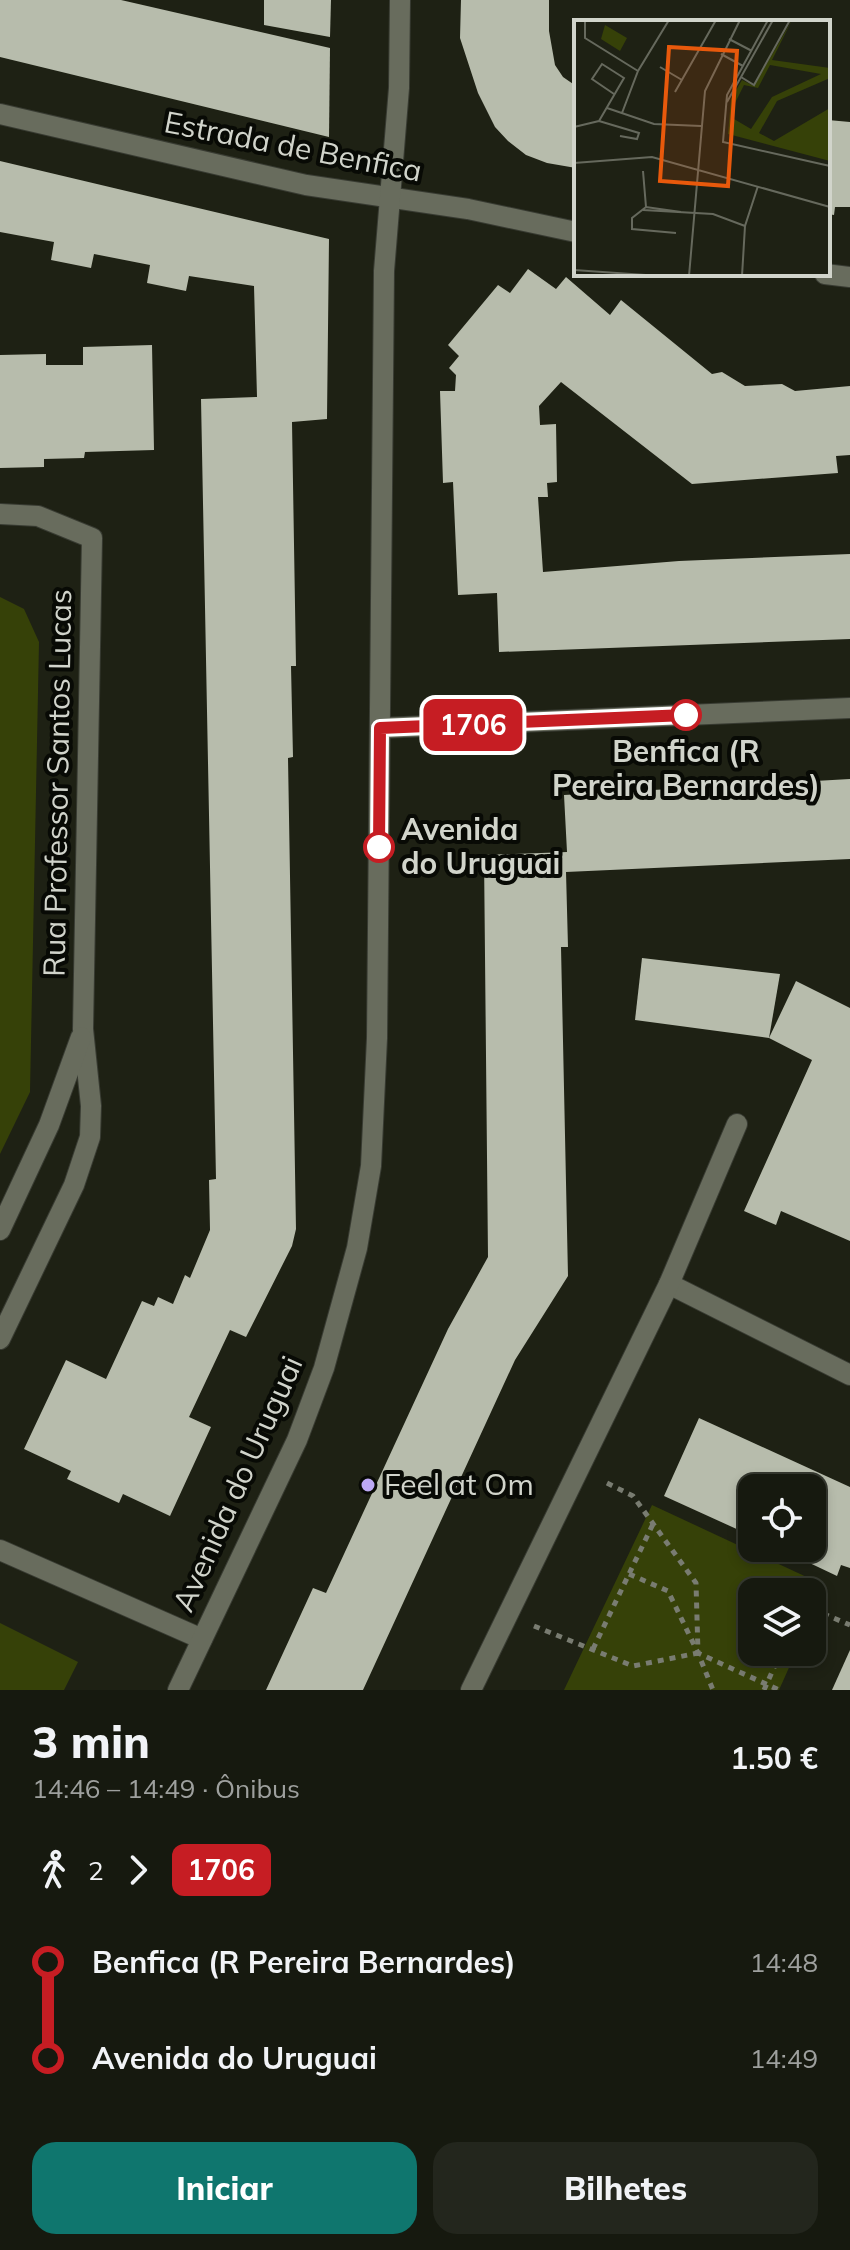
<!DOCTYPE html>
<html lang="pt">
<head>
<meta charset="utf-8">
<style>
  body { margin:0; font-family:Mulish,sans-serif; background:#23261d; color:#f1f3f6; height:100vh; display:flex; flex-direction:column; font-size:30px; white-space:nowrap }
  * { box-sizing:border-box; margin:0 }
  p { font-size:26px; color:#9ea09e }
  .icon { flex:none; width:44px; height:44px; fill:none; stroke:currentColor; stroke-width:2; stroke-linecap:round; stroke-linejoin:round }
  .map { position:relative; height:1690px; overflow:hidden }
  .side { display:flex; flex-direction:column; background:#16190f; flex:1 }
  .side>* { flex:none }
  .badge { padding:0 16px; border-radius:12px; font-size:28px; line-height:52px }
  .tools { position:absolute; left:738px; top:1474px; display:grid; gap:16px }
  .tools a { display:grid; place-items:center; width:88px; height:88px; border-radius:16px; background:#16190f; box-shadow:0 4px 12px #0003,0 0 0 2px #35382f; font-size:40px }
  .map>.badge { position:absolute; translate:-50% -50%; box-shadow:0 0 0 4px #fff }
  .legs { display:flex; align-items:center; gap:12px; height:88px; padding:0 32px; font-size:26px }
  .legs p { margin-inline-start:auto }
  .head { display:flex; align-items:center; justify-content:space-between; height:136px; padding:0 32px }
  h1 { font-size:44px; font-weight:800; line-height:60px }
  .primary-button { display:flex; gap:16px; margin-top:auto; padding:16px 32px }
  .primary-button a { flex:1; height:92px; border-radius:24px; background:#0f766e; color:#fff; font-size:32px; font-weight:800; line-height:92px; text-align:center }
  .primary-button a+a { background:#23261d; color:#f1f3f6 }
  ul { padding:0 32px; list-style:none }
  li { display:flex; align-items:center; gap:28px; height:96px; font-size:30px }
  li i { display:grid; place-items:center; width:12px; height:100%; margin:0 10px; background:currentColor }
  li i::after { content:''; width:20px; height:20px; margin:-10px; border:6px solid; border-radius:50%; background:#16190f }
  li p { margin-inline-start:auto }
  li:first-child i { background:linear-gradient(#0000 50%,currentColor 0) }
  li:last-child i { background:linear-gradient(currentColor 50%,#0000 0) }
  .map>svg:first-child { display:block }
  .green { fill:#364108 }
  .building { fill:#b7bcac }
  .lines { fill:none; stroke-linecap:round; stroke-linejoin:round }
  .street-casing { stroke:#383b32; stroke-width:22 }
  .secondary-casing { stroke:#383b32; stroke-width:22 }
  .path { stroke:#797c71; stroke-width:5; stroke-dasharray:6 6; stroke-linecap:butt }
  .street { stroke:#686c5d; stroke-width:20 }
  .secondary { stroke:#686c5d; stroke-width:20 }
  .line-1-casing { stroke:#fff; stroke-width:18 }
  .line-1 { stroke:#c61d23; stroke-width:12 }
  .stop-1-dot { fill:#fff; stroke:#c61d23; stroke-width:4 }
  .poi-dot { fill:#bda9f5; stroke:#080a05; stroke-width:3 }
  .labels { text-anchor:middle; stroke-width:8; stroke-linejoin:round; paint-order:stroke }
  .street-label { font-size:30px; fill:#d1d4cb; stroke:#080a05 }
  .stop-label { font-size:30px; font-weight:bold; fill:#d1d4cb; stroke:#080a05 }
  .poi-label { font-size:30px; fill:#d1d4cb; stroke:#080a05; text-anchor:start }
  .inset-road { fill:none; stroke:#66695d; stroke-width:2 }
  .view { fill:#e8590c; fill-opacity:0.15; stroke:#e8590c; stroke-width:4 }
  .inset-edge { fill:none; stroke:#d1d4cb; stroke-width:4 }
</style>
</head>
<body>
<div class="map">
<svg width="850" height="1690" viewBox="0 0 850 1690">
  <rect width="100%" height="100%" fill="#1e2114"/>
  <g class="green">
    <path d="M0 597 24 609 39 642 30 1092 0 1154Z"/>
    <path d="M652 1505 826 1586 812 1616V1592H752V1652H796L779 1690H564Z"/>
    <path d="M0 1623 78 1662 64 1690H0Z"/>
  </g>
  <g class="building">
    <path d="M0 0H121L330 48 329 137 0 57Z"/>
    <path d="M264 0H331L330 37 264 25Z"/>
    <path d="M461 0H549V31L555 65 563 77 576 86V168L547 163 526 155 508 141 495 127 478 93 460 38Z"/>
    <path d="M828 120 850 122V207H835L834 215 828 214Z"/>
    <path d="M0 161 329 239 327 419 292 422 296 666H291L293 757 288 758 296 1229 292 1246 246 1337 230 1330 189 1417 211 1427 170 1516 123 1494 119 1503 67 1479 71 1471 24 1449 66 1360 106 1379 142 1301 154 1306 158 1297 173 1304 185 1275 190 1278 210 1230 209 1180 216 1179 201 399 257 397 254 286 189 276 186 291 147 283 150 265 94 254 91 268 51 260 54 242 0 232Z"/>
    <path d="M528 269 556 289 566 277 610 315 621 300 712 374 722 372 745 386 782 384 795 391 850 386V455L836 456 838 473 692 484 561 382 539 406 540 425 556 424 557 482 547 483 548 497H538L543 572 679 561 850 554V639L499 652 497 593 458 595 453 482 443 483 440 391H455L456 375 449 368 459 356 448 345 498 285 510 293Z"/>
    <path d="M152 345 154 450 85 452 84 458 44 459V467L0 468V355L46 354V365H83V347Z"/>
    <path d="M850 779V859L566 872 568 947H561L568 1276 515 1360 363 1690H266L313 1588 326 1593 448 1329 488 1257 484 855 567 852 564 795Z"/>
    <path d="M642 958 780 974 769 1038 635 1020Z"/>
    <path d="M796 981 850 1008V1241L781 1211 776 1225 744 1211 812 1060 769 1038Z"/>
    <path d="M699 1418 850 1487V1568L841 1565 837 1576 778 1548H812V1488H752V1536L664 1496Z"/>
    <path d="M850 1650V1690H832Z"/>
  </g>
  <g class="lines">
    <g class="street-casing">
      <g id="street">
        <path d="M0 514 38 516 92 538 83 1029 91 1106 90 1137 74 1185 0 1339"/>
        <path d="M380 728 850 708"/>
        <path d="M0 1230 49 1125 81 1037"/>
        <path d="M669 1284 850 1375"/>
        <path d="M0 1550 202 1639"/>
        <path d="M471 1690 669 1284 737 1124"/>
      </g>
    </g>
    <g class="secondary-casing">
      <g id="secondary">
        <path d="M0 114 306 185 468 209 576 232"/>
        <path d="M825 274 850 277"/>
        <path d="M178 1690 297 1440 324 1368 357 1248 371 1166 377 1038 384 271 399 88 400 0"/>
      </g>
    </g>
    <g class="path">
      <path d="M607 1483 633 1496 696 1583 698 1653 779 1690"/>
      <path d="M629 1574 668 1591 698 1653 713 1690"/>
      <path d="M812 1609 850 1625"/>
      <path d="M534 1626 633 1666 698 1653"/>
      <path d="M593 1649 653 1524"/>
      <path d="M764 1690 781 1652"/>
    </g>
    <use href="#street" class="street"/>
    <use href="#secondary" class="secondary"/>
  </g>
  <g class="lines">
    <g class="line-1-casing">
      <path id="line-1" d="M379 847 380 728 686 715"/>
    </g>
    <use href="#line-1" class="line-1"/>
  </g>
  <g class="stop-1-dot">
    <circle cx="686" cy="715" r="14"/>
    <circle cx="379" cy="847" r="14"/>
  </g>
  <circle class="poi-dot" cx="368" cy="1485" r="8"/>
  <g class="labels">
    <g class="street-label">
      <text transform="translate(293 147) rotate(11)" y="10">Estrada de Benfica</text>
      <text transform="translate(58 783) rotate(-89)" y="10">Rua Professor Santos Lucas</text>
      <text transform="translate(238 1484) rotate(-66)" y="10">Avenida do Uruguai</text>
    </g>
    <g class="stop-label">
      <text x="686" y="762">Benfica (R<tspan x="686" dy="34">Pereira Bernardes)</tspan></text>
      <text x="401" y="840" text-anchor="start">Avenida<tspan x="401" dy="34">do Uruguai</tspan></text>
    </g>
    <g class="poi-label">
      <text x="384" y="1495">Feel at Om</text>
    </g>
  </g>
  <g transform="translate(574 20)">
    <rect width="256" height="256" fill="#1e2114"/>
    <path d="M218 0 198 40 256 48V58L203 81 185 113 200 121 256 88V141L154 114 157 79 168 60 180 66ZM196 45 247 54 198 77 177 109 160 99V85L170 65 184 68ZM31 5 53 18 46 31 27 19Z" fill="#364108" fill-rule="evenodd"/>
    <path class="inset-road" d="M11 0V18L64 51M194 0 153 75 149 122 256 146M155 19 178 31M147 34 169 46M86 47 108 60M167 57 180 65 216 0M101 72 142 0M153 82 199 0M33 88 80 104 127 106M48 93 64 51 95 0M25 101 50 58 28 44 18 59 40 74M25 101 65 113 63 119 46 116M0 107 25 101M0 143 78 137 256 187M69 151 72 187M69 190 139 194 171 206M102 213 58 209V198L72 187 107 192M0 250 86 256M115 256 131 71 166 0M168 256 171 206 184 166"/>
    <path class="view" d="M95 27 163 31 154 166 86 161Z"/>
    <rect width="256" height="256" class="inset-edge"/>
  </g>
</svg>
<div class="tools">
<a><svg class="icon" aria-label="locate" viewBox="0 0 24 24"><circle cx="12" cy="12" r="6"/><path d="M12 2v4M12 18v4M2 12h4M18 12h4"/></svg></a>
<a><svg class="icon" aria-label="layers" viewBox="0 0 24 24"><path d="M12 4l9 5-9 5-9-5zM3 14l9 5 9-5"/></svg></a>
</div>
<b class="badge" style="left:473px;top:725px;background:#c61d23;color:#fff">1706</b>
</div>
<section class="side">
<div class="head"><div><h1>3 min</h1><p>14:46 – 14:49 · Ônibus</p></div><b>1.50 €</b></div>
<div class="legs"><svg class="icon" aria-label="walk" viewBox="0 0 24 24"><circle cx="13" cy="4" r="2"/><path d="M13 8l-2 6 4 7M11 14l-3 7M7 12l3-4h3l4 4"/></svg>2<svg class="icon" aria-label="forward" viewBox="0 0 24 24"><path d="M9 5l7 7-7 7"/></svg><b class="badge" style="background:#c61d23;color:#fff">1706</b></div>
<ul>
<li><i style="color:#c61d23"></i><b>Benfica (R Pereira Bernardes)</b><p>14:48</p></li>
<li><i style="color:#c61d23"></i><b>Avenida do Uruguai</b><p>14:49</p></li>
</ul>
<div class="primary-button"><a>Iniciar</a><a>Bilhetes</a></div>
</section>
</body>
</html>
